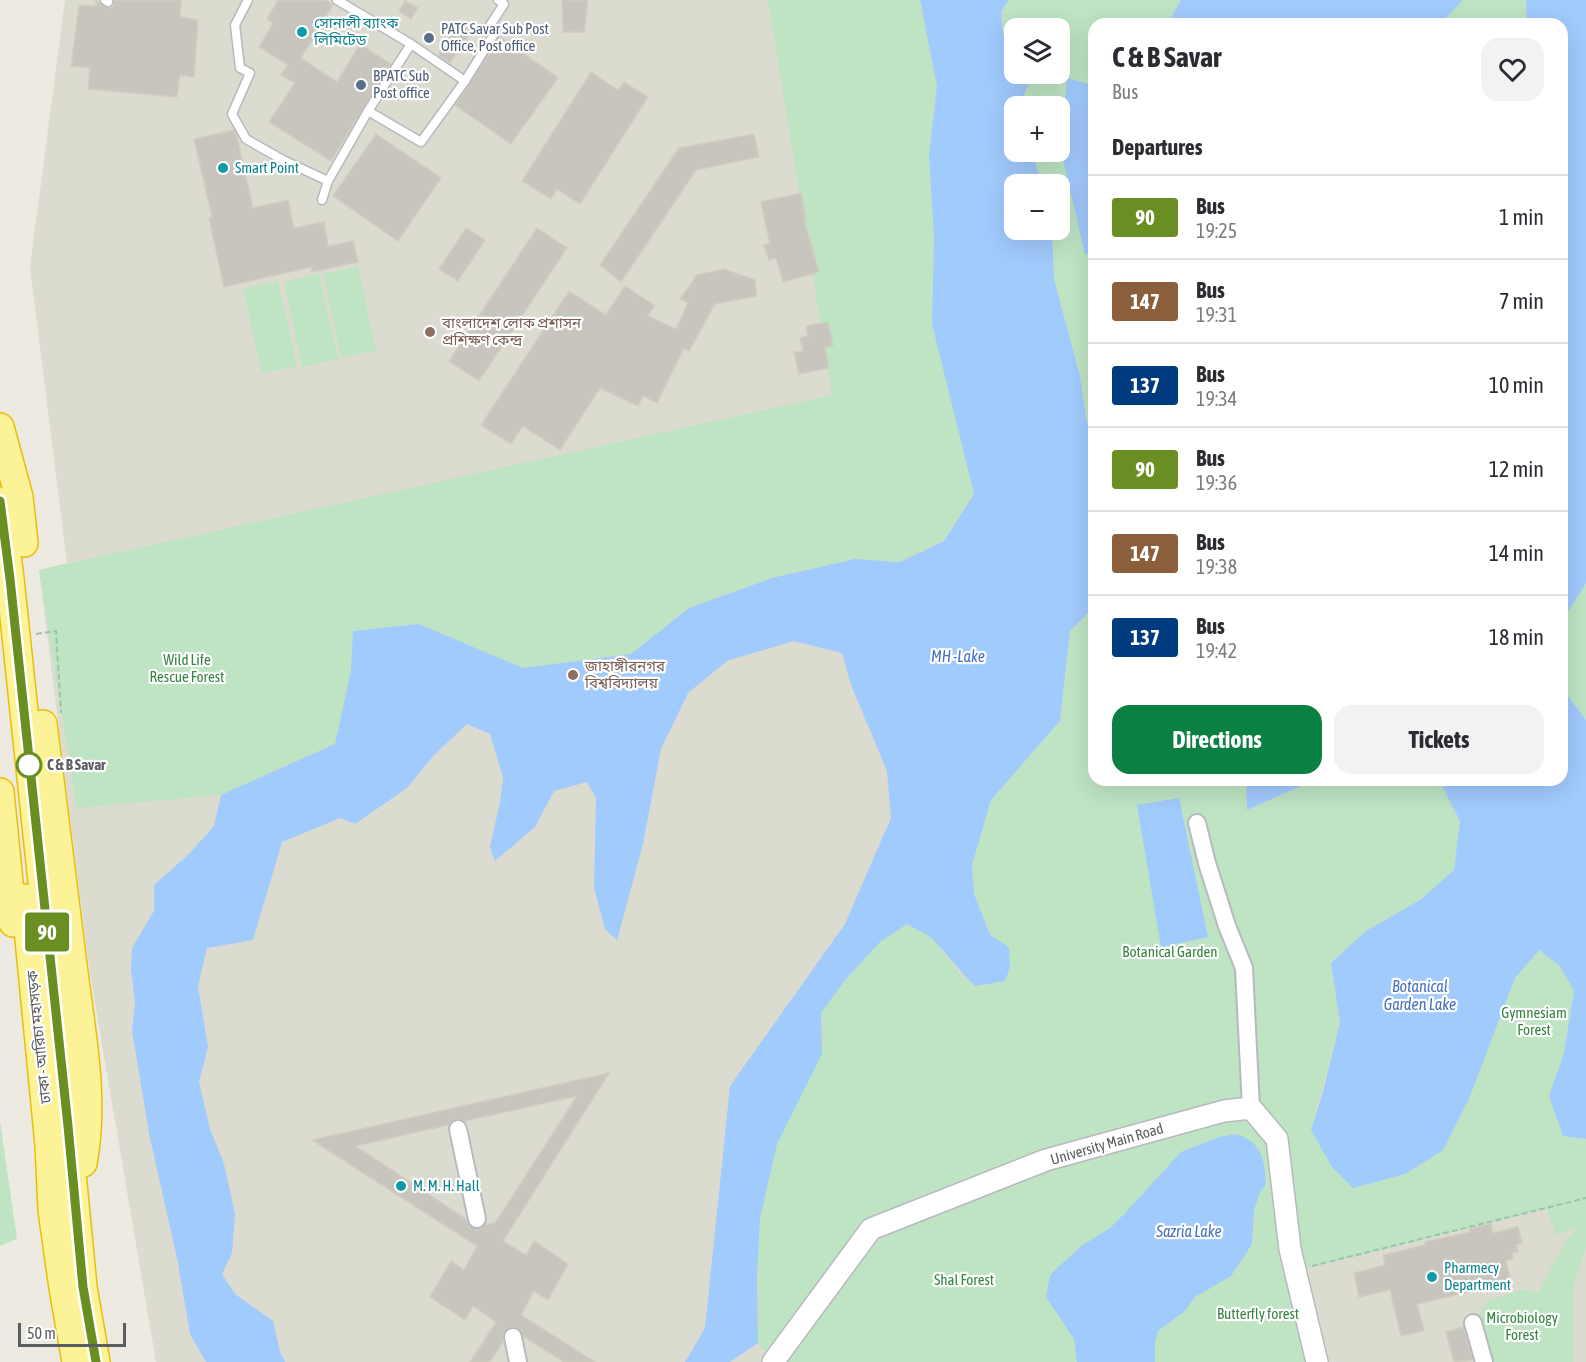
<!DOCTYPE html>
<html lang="en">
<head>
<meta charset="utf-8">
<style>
  body { margin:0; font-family:"Asap Condensed","Noto Sans Bengali",sans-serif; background:#f2f2f3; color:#2b2b33; height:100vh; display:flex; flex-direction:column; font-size:22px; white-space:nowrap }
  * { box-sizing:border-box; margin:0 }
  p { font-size:20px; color:#7c7c81 }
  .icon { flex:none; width:33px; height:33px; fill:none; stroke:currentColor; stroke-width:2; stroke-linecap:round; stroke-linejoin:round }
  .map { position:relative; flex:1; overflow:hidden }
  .drawer { position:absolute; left:1088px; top:18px; width:480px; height:768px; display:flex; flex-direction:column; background:#fff; border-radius:18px; box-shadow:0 6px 24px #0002 }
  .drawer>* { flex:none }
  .badge { padding:0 12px; border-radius:4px; font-size:21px; line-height:39px }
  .tools { position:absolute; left:1004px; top:18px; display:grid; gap:12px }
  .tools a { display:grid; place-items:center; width:66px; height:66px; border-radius:12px; background:#fff; box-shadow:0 6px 24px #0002; font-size:30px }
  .scale { position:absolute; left:18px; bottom:15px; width:108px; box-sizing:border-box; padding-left:6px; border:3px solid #5a5d62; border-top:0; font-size:16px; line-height:21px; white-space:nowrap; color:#5a5d62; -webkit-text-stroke:4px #fff; paint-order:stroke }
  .map>.badge { position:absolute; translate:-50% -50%; box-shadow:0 0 0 3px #fff }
  h2 { padding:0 24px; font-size:22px; line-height:54px }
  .round { display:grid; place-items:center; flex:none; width:63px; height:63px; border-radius:18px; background:#f2f2f3 }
  .overview { display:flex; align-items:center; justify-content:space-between; height:102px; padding:0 24px }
  h1 { font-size:28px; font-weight:700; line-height:45px }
  .primary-button { display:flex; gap:12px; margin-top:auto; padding:12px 24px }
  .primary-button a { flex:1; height:69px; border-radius:18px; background:#0b8043; color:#fff; font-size:24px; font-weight:700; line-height:69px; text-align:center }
  .primary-button a+a { background:#f2f2f3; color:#2b2b33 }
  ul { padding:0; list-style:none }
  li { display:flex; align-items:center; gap:18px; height:84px; padding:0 24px; border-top:2px solid #e1e1e2 }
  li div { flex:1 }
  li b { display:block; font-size:22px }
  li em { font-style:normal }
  li .badge { min-width:66px; font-weight:700; text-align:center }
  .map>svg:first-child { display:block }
  .education { fill:#dcdbd0; fill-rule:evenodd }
  .green { fill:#bee4c3 }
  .water { fill:#a1cafd }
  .building { fill:#c8c5bf; stroke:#d1cec0; stroke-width:1.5; fill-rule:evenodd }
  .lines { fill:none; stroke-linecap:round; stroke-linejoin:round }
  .service-casing { stroke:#b7b9be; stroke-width:11 }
  .minor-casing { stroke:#b7b9be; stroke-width:20 }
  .tertiary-casing { stroke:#b7b9be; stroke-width:24 }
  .trunk-casing { stroke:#e8be06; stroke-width:30 }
  .path { stroke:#98c4aa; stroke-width:2; stroke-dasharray:6 3; stroke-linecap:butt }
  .service { stroke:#fff; stroke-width:8 }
  .minor { stroke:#fff; stroke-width:16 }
  .tertiary { stroke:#fff; stroke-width:21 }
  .trunk { stroke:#fcf398; stroke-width:27 }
  .line-casing { stroke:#fff; stroke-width:14 }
  .line { stroke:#6b8e23; stroke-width:9 }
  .culture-dot { fill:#0f9aa8; stroke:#fff; stroke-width:2 }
  .service-dot { fill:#5c6f8a; stroke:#fff; stroke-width:2 }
  .education-dot { fill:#8d6e63; stroke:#fff; stroke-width:2 }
  .stop-dot { fill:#fff; stroke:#6b8e23; stroke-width:3 }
  .labels { text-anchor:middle; stroke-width:4.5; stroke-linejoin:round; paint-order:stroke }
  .culture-label { font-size:15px; fill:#0d838f; stroke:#fff; text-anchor:start }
  .service-label { font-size:15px; fill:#4e5e75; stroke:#fff; text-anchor:start }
  .education-label { font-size:15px; fill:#785e54; stroke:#fff; text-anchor:start }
  .park-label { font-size:15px; fill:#378444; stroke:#fff }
  .stop-label { font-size:15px; font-weight:bold; fill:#5a5d62; stroke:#fff; text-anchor:start }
  .street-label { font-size:15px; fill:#5a5d62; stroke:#fff }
  .water-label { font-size:16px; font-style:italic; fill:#4571bf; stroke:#fff }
</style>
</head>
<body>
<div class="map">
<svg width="1586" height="1362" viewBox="0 0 1586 1362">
  <rect width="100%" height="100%" fill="#edebe1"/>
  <path class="education" d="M65 0H1586V1362H156L90 974 39 570 67 563 30 267ZM1094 24H1562V780H1094ZM1014 28H1059V74H1014ZM1014 106H1059V152H1014ZM1014 184H1059V230H1014Z"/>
  <g class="green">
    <path d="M768 0H920L937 86 929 156 934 237 932 324 974 493 944 541 900 562 855 559 772 578 689 608 631 654 523 668 419 624 353 631 351 670 335 744 221 795 77 808 39 570 832 395Z"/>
    <path d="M1009 0H1193L1173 24H1094L1093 85 1067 79 1085 254H1093V446L1086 418 1080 376 1054 279 1051 230H1059V184H1042L1032 152H1059V106H1020L1029 83 1024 74H1059V28H1014V54L1003 35 1001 12Z"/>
    <path d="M1463 0H1526L1527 24H1440Z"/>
    <path d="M358 266 376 350 341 358 323 274Z"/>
    <path d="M319 274 338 359 302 367 284 282Z"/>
    <path d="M278 281 297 366 262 373 243 289Z"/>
    <path d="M1586 583V720L1562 688V621Z"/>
    <path d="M1093 597 1094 780H1246L1248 810 1315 780H1439L1460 821 1454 870 1420 900 1366 931 1331 964 1340 1022 1311 1130 1443 1150 1469 1099 1515 978 1539 950 1560 966 1574 991 1564 1053 1549 1096 1563 1136 1586 1139V1247L1574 1284 1573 1362H1484L1473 1323 1486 1302 1519 1290H1530L1537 1294 1567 1239 1577 1228 1556 1235 1546 1208 1295 1271 1317 1362H1155V1342L1158 1331 1185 1311 1195 1297 1210 1288 1252 1244 1254 1210 1261 1190 1236 1134 1219 1137 1181 1152 1125 1213 1110 1228 1080 1247 1061 1320 1074 1339 1077 1362H773L758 1343 757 1278 760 1218 778 1140 822 1054 821 1013 845 980 883 939 907 924 932 938 959 972 975 986 990 935 974 894 972 865 991 800 1060 721 1070 631 1089 612Z"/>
    <path d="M0 1121 17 1239 0 1246Z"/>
  </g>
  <g class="water">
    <path d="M920 0H1009L1001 12 1003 35 1014 54V74H1024L1029 82 1020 106H1014V152H1032L1042 184H1014V230H1052L1054 279 1080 376 1086 418 1093 446V597L1089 612 1070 631 1060 721 991 800 972 865 974 894 990 935 1009 947 1010 967 1005 981 975 986 965 976 932 938 907 924 880 942 845 980 821 1013 822 1054 777 1144 760 1218 757 1278 758 1343 730 1362H685L705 1328 730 1086 845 924 891 818 887 771 851 685 842 653 793 641 727 661 688 693 661 749 643 844 617 940 605 929 594 888 596 798 587 782 554 791 535 827 495 861 490 847 500 802 503 777 490 734 467 724 434 755 407 788 355 824 340 818 282 842 253 940 207 948 198 986 208 1047 199 1082 210 1129 224 1164 235 1214 232 1253 222 1274 235 1294 273 1321 280 1352 285 1362H206L190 1334 178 1263 150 1138 132 1031 135 1001 131 969 132 948 154 911V885L189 854 214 826 221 795 335 744 351 670 353 631 419 624 523 668 631 654 689 608 772 578 855 559 900 562 944 541 974 494 932 324 934 237 929 156 937 86Z"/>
    <path d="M1181 0H1463L1440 24H1168Z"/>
    <path d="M1526 0H1586V583L1562 621V24H1527Z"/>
    <path d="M1067 78 1093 85V254H1085L1061 151Z"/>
    <path d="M1562 688 1586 720V1139L1563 1136 1549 1096 1564 1053 1574 991 1560 966 1539 950 1515 978 1469 1099 1443 1150 1405 1174 1353 1188 1332 1167 1311 1130 1323 1092 1340 1022 1331 963 1366 931 1420 900 1454 870 1460 821 1439 780H1562Z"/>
    <path d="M1246 780H1315L1247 810Z"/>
    <path d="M1179 798 1208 937 1161 947 1137 805Z"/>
    <path d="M1236 1134C1263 1143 1264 1159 1266 1184L1261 1190 1254 1210 1252 1244 1231 1276 1195 1297 1185 1311 1158 1331 1155 1342V1362H1077L1074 1339 1046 1297 1050 1275 1080 1247 1110 1228 1125 1213 1181 1152 1219 1137Z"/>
  </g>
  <g class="building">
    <path d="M96 0 108 8 113 6 114 0H181L180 17 198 20 194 77 180 75 177 97 88 89 90 68 71 66 79 5 96 6Z"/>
    <path d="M278 0H326L333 5 301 58 337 82 360 44 391 64 331 161 269 122 295 83 281 75 288 65 259 47 273 23 267 19Z"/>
    <path d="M562 0H588L584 32H563Z"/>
    <path d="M405 1 418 8 411 19 399 11Z"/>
    <path d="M459 24 471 32 450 63 438 55Z"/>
    <path d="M500 37 558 78 511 144 455 105Z"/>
    <path d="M591 72 618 90 624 82 648 97 580 204 557 189 551 199 522 181Z"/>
    <path d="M234 130 237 137 253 208 288 200 294 228 324 222 328 246 353 241 358 262 312 272 311 267 224 287 209 218 212 217 194 139Z"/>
    <path d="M376 134 441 178 398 241 333 196Z"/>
    <path d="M754 134 759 157 696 170 621 282 600 265 679 148Z"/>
    <path d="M801 193 806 220H804L819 272 783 282 776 258 769 260 764 245 770 244 761 202Z"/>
    <path d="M466 228 485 240 458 281 439 269Z"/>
    <path d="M537 228 567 248 479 381 449 361Z"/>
    <path d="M724 269 755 280 757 296 715 304 689 351 684 348 657 403 643 396 638 406 600 388 560 450 523 426 511 444 481 425 569 291 606 315 625 286 655 306 648 316 676 329 688 303 680 299 697 275Z"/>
    <path d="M828 322 833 346 825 347 829 368 799 374 794 352 803 351 800 338 808 336 806 326Z"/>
    <path d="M609 1073 503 1241 526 1255 534 1241 568 1264 548 1300 534 1291 521 1315 595 1362H564L524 1337 520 1330 512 1327 503 1333V1342L490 1362H470L496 1322 473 1306 465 1320 430 1297 451 1261 464 1270 477 1246 312 1140ZM577 1096 495 1223 485 1225 480 1229 470 1226 466 1219 356 1146 448 1125 455 1119 465 1121Z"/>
    <path d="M1491 1224 1493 1233 1518 1227 1522 1243 1516 1245 1518 1252 1512 1253 1513 1259 1506 1261 1511 1282 1417 1304 1424 1331 1401 1336 1390 1290 1359 1297 1354 1273 1385 1265 1383 1255 1425 1245V1242L1470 1232 1469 1229Z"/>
    <path d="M1463 1327 1473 1360 1454 1362 1446 1332Z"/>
  </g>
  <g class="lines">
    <g class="service-casing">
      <g id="service">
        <path d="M105 0 108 2"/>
        <path d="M248 0 235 25 240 68 250 73 232 114 246 139 283 160 328 181 322 200"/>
        <path d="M337 0 411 44 465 81 421 142 368 111 411 44"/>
        <path d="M465 81 496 31 489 27 504 4 498 0"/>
        <path d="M328 181 368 111"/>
      </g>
    </g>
    <g class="minor-casing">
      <g id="minor">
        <path d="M1197 823 1207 863 1227 926 1244 968 1251 1108"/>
        <path d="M458 1129 477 1219"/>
        <path d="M1473 1323 1484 1362"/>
        <path d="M513 1337 518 1362"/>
      </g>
    </g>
    <g class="tertiary-casing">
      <path id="tertiary" d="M773 1362 871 1229 1046 1160 1224 1111 1251 1108 1277 1139 1290 1249 1317 1362"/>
    </g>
    <g class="trunk-casing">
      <g id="trunk">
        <path d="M0 427 19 497 24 543"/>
        <path d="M0 501 10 579 63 1080 83 1287 96 1362"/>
        <path d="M43 724C54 807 64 890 74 973 82 1035 95 1101 83 1163"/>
        <path d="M0 792 13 923"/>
        <path d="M25 898 49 1145 52 1210 63 1288 76 1362"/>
      </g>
    </g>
    <g class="path">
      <path d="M36 634 56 631 61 713"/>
      <path d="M1312 1266 1586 1198"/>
    </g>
    <use href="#service" class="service"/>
    <use href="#minor" class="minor"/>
    <use href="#tertiary" class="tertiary"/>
    <use href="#trunk" class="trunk"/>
  </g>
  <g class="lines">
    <g class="line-casing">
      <path id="line" d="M0 501 10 579 68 1126 83 1287 96 1362"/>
    </g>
    <use href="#line" class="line"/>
  </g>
  <g class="culture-dot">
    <circle cx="302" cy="32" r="6"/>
    <circle cx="223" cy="168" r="6"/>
    <circle cx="401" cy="1186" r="6"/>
    <circle cx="1432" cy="1277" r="6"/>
  </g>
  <g class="service-dot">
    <circle cx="429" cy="38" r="6"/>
    <circle cx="361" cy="85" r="6"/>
  </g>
  <g class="education-dot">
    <circle cx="430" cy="332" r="6"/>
    <circle cx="573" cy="675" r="6"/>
  </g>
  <circle class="stop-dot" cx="29" cy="765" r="12"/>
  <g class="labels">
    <g class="culture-label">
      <text x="314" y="28">সোনালী ব্যাংক<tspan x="314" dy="17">লিমিটেড</tspan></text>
      <text x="235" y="173">Smart Point</text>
      <text x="413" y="1191">M. M. H. Hall</text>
      <text x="1444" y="1273">Pharmecy<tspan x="1444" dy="17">Department</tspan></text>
    </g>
    <g class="service-label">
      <text x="441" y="34">PATC Savar Sub Post<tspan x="441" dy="17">Office, Post office</tspan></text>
      <text x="373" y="81">BPATC Sub<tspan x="373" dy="17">Post office</tspan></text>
    </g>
    <g class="education-label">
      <text x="442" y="328">বাংলাদেশ লোক প্রশাসন<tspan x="442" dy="17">প্রশিক্ষণ কেন্দ্র</tspan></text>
      <text x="585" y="671">জাহাঙ্গীরনগর<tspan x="585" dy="17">বিশ্ববিদ্যালয়</tspan></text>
    </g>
    <g class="park-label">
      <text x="187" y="665">Wild Life<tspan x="187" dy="17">Rescue Forest</tspan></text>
      <text x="1170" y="957">Botanical Garden</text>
      <text x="1534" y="1018">Gymnesiam<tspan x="1534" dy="17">Forest</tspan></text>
      <text x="964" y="1285">Shal Forest</text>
      <text x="1258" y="1319">Butterfly forest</text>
      <text x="1522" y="1323">Microbiology<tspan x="1522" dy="17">Forest</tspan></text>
    </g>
    <g class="stop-label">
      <text x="47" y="770">C &amp; B Savar</text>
    </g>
    <g class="street-label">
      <text transform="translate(39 1037) rotate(-96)" y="5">ঢাকা - আরিচা মহাসড়ক</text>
      <text transform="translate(1107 1144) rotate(-16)" y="5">University Main Road</text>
    </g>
    <g class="water-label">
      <text x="958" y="662">MH -Lake</text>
      <text x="1420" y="992">Botanical<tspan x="1420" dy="18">Garden Lake</tspan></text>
      <text x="1189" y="1237">Sazria Lake</text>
    </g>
  </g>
</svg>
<div class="tools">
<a><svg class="icon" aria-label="layers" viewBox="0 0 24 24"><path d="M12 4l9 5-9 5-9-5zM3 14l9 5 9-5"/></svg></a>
<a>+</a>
<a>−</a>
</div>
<div class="scale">50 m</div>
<b class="badge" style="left:47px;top:932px;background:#6b8e23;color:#fff">90</b>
<section class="drawer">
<div class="overview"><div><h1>C &amp; B Savar</h1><p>Bus</p></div><a class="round"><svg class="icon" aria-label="heart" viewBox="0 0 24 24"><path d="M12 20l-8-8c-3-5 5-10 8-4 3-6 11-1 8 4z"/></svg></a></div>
<h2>Departures</h2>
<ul>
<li><span class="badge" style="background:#6b8e23;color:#fff">90</span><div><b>Bus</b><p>19:25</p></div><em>1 min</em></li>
<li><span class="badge" style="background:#8b5e3c;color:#fff">147</span><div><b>Bus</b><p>19:31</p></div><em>7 min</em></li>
<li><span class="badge" style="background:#003b80;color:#fff">137</span><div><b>Bus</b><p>19:34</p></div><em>10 min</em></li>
<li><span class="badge" style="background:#6b8e23;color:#fff">90</span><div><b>Bus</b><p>19:36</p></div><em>12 min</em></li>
<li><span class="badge" style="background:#8b5e3c;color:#fff">147</span><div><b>Bus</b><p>19:38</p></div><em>14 min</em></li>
<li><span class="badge" style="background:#003b80;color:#fff">137</span><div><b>Bus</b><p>19:42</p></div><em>18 min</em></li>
</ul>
<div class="primary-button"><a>Directions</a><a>Tickets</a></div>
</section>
</div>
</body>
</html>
